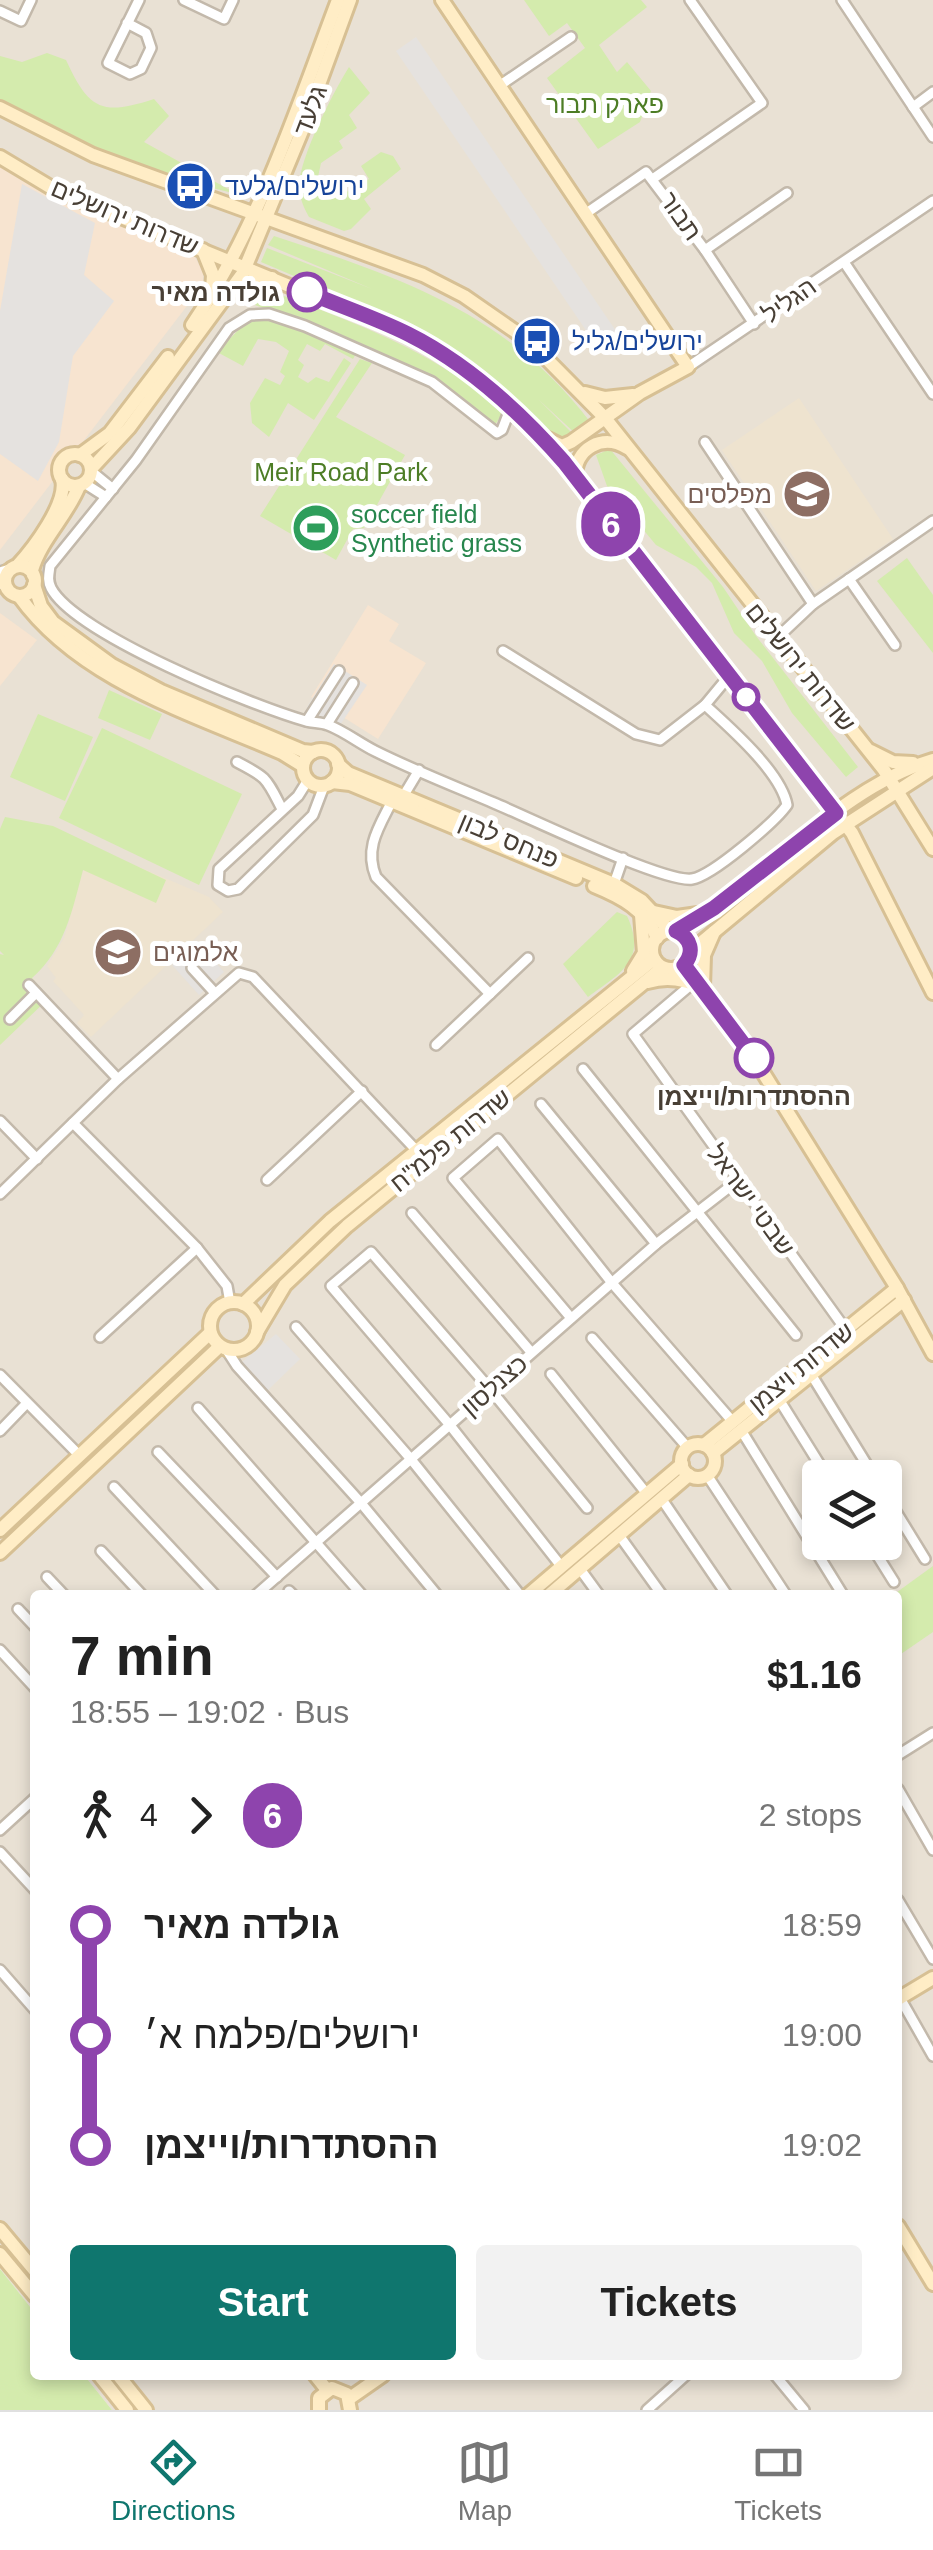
<!DOCTYPE html>
<html lang="en">
<head>
<meta charset="utf-8">
<style>
  body { margin:0; font-family:Arial,Heebo,sans-serif; background:#f2f2f2; color:#222; height:100vh; display:flex; flex-direction:column; font-size:38px; white-space:nowrap }
  * { box-sizing:border-box; margin:0 }
  p { font-size:32px; color:#767676 }
  .icon { flex:none; width:55px; height:55px; fill:none; stroke:currentColor; stroke-width:2; stroke-linecap:round; stroke-linejoin:round }
  .map { position:relative; flex:1; overflow:hidden }
  .sheet { position:absolute; left:30px; top:1590px; width:872px; height:790px; display:flex; flex-direction:column; background:#fff; border-radius:10px; box-shadow:0 5px 15px #0003 }
  .sheet>* { flex:none }
  .badge { padding:0 20px; border-radius:32px; font-size:35px; line-height:65px }
  .tools { position:absolute; left:802px; top:1460px; display:grid; gap:20px }
  .tools a { display:grid; place-items:center; width:100px; height:100px; border-radius:10px; background:#fff; box-shadow:0 5px 15px #0003; font-size:50px }
  .map>.badge { position:absolute; translate:-50% -50%; box-shadow:0 0 0 5px #fff }
  .legs { display:flex; align-items:center; gap:15px; height:110px; padding:0 40px; font-size:32px }
  .legs p { margin-inline-start:auto }
  .headline { display:flex; align-items:center; justify-content:space-between; height:170px; padding:0 40px }
  h1 { font-size:55px; font-weight:700; line-height:75px }
  .button { display:flex; gap:20px; margin-top:auto; padding:20px 40px }
  .button a { flex:1; height:115px; border-radius:10px; background:#0f766e; color:#fff; font-size:40px; font-weight:700; line-height:115px; text-align:center }
  .button a+a { background:#f2f2f2; color:#222 }
  ul { padding:0 40px; list-style:none }
  li { display:flex; align-items:center; gap:35px; height:110px; font-size:38px }
  li i { display:grid; place-items:center; width:15px; height:100%; margin:0 12px; background:currentColor }
  li i::after { content:''; width:25px; height:25px; margin:-12px; border:8px solid; border-radius:50%; background:#fff }
  li p { margin-inline-start:auto }
  li:first-child i { background:linear-gradient(#0000 50%,currentColor 0) }
  li:last-child i { background:linear-gradient(currentColor 50%,#0000 0) }
  .menu { display:flex; justify-content:space-around; align-items:center; height:140px; border-top:2px solid #e0e0e0; background:#fff; font-size:28px; color:#767676 }
  .menu a { display:grid; justify-items:center; gap:5px }
  .menu .selected { color:#0f766e }
  .map>svg:first-child { display:block }
  .residential { fill:#e9e1d4; fill-rule:evenodd }
  .commercial { fill:#f7e4d0 }
  .education { fill:#eee3cf }
  .green { fill:#d4ebad }
  .parking { fill:#e5e2df }
  .lines { fill:none; stroke-linecap:round; stroke-linejoin:round }
  .street-casing { stroke:#c3b9ab; stroke-width:14 }
  .secondary-casing { stroke:#d7c094; stroke-width:18 }
  .street { stroke:#fff; stroke-width:9 }
  .secondary { stroke:#ffedc6; stroke-width:12 }
  .line-1-casing { stroke:#fff; stroke-width:22 }
  .line-1 { stroke:#8e44ad; stroke-width:15 }
  .stop-1-dot { fill:#fff; stroke:#8e44ad; stroke-width:5 }
  .labels { text-anchor:middle; stroke-width:10; stroke-linejoin:round; paint-order:stroke }
  .park-label { font-size:25px; fill:#4d7d25; stroke:#fff }
  .street-label { font-size:25px; fill:#483f35; stroke:#fff }
  .transit-label { font-size:25px; fill:#164399; stroke:#fff; text-anchor:start }
  .stop-label { font-size:25px; font-weight:bold; fill:#483f35; stroke:#fff; text-anchor:end }
  .education-label { font-size:25px; fill:#785e54; stroke:#fff; text-anchor:end }
  .leisure-label { font-size:25px; fill:#27864d; stroke:#fff; text-anchor:start }
</style>
</head>
<body>
<div class="map">
<svg width="933" height="2410" viewBox="0 0 933 2410">
  <rect width="100%" height="100%" fill="#f4efe6"/>
  <path class="residential" d="M0 0H933V2410H112L84 2375H898V1595H35V2313L0 2269ZM820 1478H885V1542H820Z"/>
  <g class="commercial">
    <path d="M0 162 48 192 195 257 203 272V285L0 550Z"/>
    <path d="M368 605 399 624 389 641 426 663 378 739 311 697Z"/>
    <path d="M0 613 37 640 0 686Z"/>
  </g>
  <g class="education">
    <path d="M799 398 893 539 816 591 722 450Z"/>
    <path d="M125 861 209 897 223 912 91 1037 77 1023 84 1015 53 981 56 978 47 966 64 938 83 870Z"/>
  </g>
  <g class="green">
    <path d="M524 0H641L647 7 599 45 617 72 627 62 651 91 640 122 598 149 547 78 585 48 567 23 549 36Z"/>
    <path d="M47 53 66 60C89 110 102 116 154 99L169 116 144 142 237 194 163 176 90 151 0 102V56L22 62Z"/>
    <path d="M349 67 370 93 349 115 357 128 339 141 343 148 321 163 318 177 336 198 369 179 361 166 381 152 393 156 401 169 364 199 371 209 351 229 344 231 309 217C304 208 299 197 299 186 300 156 333 93 349 67Z"/>
    <path d="M274 236C399 277 508 313 591 423L577 435 538 399 575 436 561 441 485 374 417 328 261 262 267 248 372 289 268 245Z"/>
    <path d="M263 288C355 323 427 347 504 411L495 425 432 378 365 347 255 305Z"/>
    <path d="M268 319 303 329 357 352 353 359 325 344 320 351 307 344 298 360 304 365 298 377 308 383 316 377 329 382 344 358 351 363 314 420 288 403 269 437 252 423 250 403 265 378 280 385 285 376 280 372 289 351 276 342 258 339 243 366 217 352 246 322Z"/>
    <path d="M360 359 372 363 336 417 405 455 364 528 353 529 336 560 260 516Z"/>
    <path d="M610 449 723 587 756 636 858 767 846 777 792 713 762 661 734 633 712 583 696 567 656 545 607 486 596 455Z"/>
    <path d="M907 558 933 595V653L877 581Z"/>
    <path d="M109 690 162 714 150 740 98 718Z"/>
    <path d="M38 714 93 737 65 801 10 777Z"/>
    <path d="M102 728 242 794 199 885 59 818Z"/>
    <path d="M5 817 53 826 166 880 156 903 83 870C72 911 65 949 32 978L49 998 0 1045V954L4 955 0 951V829Z"/>
    <path d="M617 912 627 916C648 961 620 973 588 997L563 964Z"/>
    <path d="M933 1566V1632L898 1656V1595H893Z"/>
    <path d="M0 2269 35 2313V2375H84L112 2410H0Z"/>
  </g>
  <g class="parking">
    <path d="M416 37 616 331 596 345 396 51Z"/>
    <path d="M22 184 95 223 84 275 114 301 73 356 59 442 38 481 0 454V311Z"/>
    <path d="M334 664 367 685 334 734 305 715 311 710 307 707Z"/>
    <path d="M197 941 224 972 199 995 172 965Z"/>
    <path d="M276 1334 300 1359 263 1395 237 1366Z"/>
  </g>
  <g class="lines">
    <g class="street-casing">
      <g id="street">
        <path d="M184 0 224 19 233 0"/>
        <path d="M842 0 933 137"/>
        <path d="M0 11 21 21 31 0"/>
        <path d="M127 23 146 33 151 48 141 69 130 74 108 63 139 0"/>
        <path d="M499 86 571 37"/>
        <path d="M913 107 933 92"/>
        <path d="M654 178 762 103 690 0"/>
        <path d="M585 214 646 172 705 250 754 324"/>
        <path d="M705 250 787 193"/>
        <path d="M844 262 933 394"/>
        <path d="M688 367 933 201"/>
        <path d="M510 409 502 430 497 433 432 382 305 326 269 314 250 315 229 328 136 460 50 566C49 574 47 580 51 588 75 634 253 706 306 721 313 723 321 722 328 725 344 731 359 743 375 751 413 770 454 786 494 803 528 817 664 883 692 879 712 876 775 822 787 805 781 772 729 727 705 705"/>
        <path d="M705 442 813 604"/>
        <path d="M91 471 113 489"/>
        <path d="M84 483 106 497"/>
        <path d="M0 572 13 568"/>
        <path d="M849 579 895 645"/>
        <path d="M0 584 6 585"/>
        <path d="M777 638 813 604 933 521"/>
        <path d="M503 651 636 734 660 740 705 705 729 676"/>
        <path d="M307 721 339 671"/>
        <path d="M327 724 353 683"/>
        <path d="M237 762C268 778 266 778 282 809"/>
        <path d="M308 780 298 796 219 869 218 885 228 891 238 889 313 815 324 786"/>
        <path d="M404 795 419 770"/>
        <path d="M392 801C379 827 364 848 376 877L490 994"/>
        <path d="M614 884 623 858"/>
        <path d="M192 968 214 992"/>
        <path d="M693 983 633 1034 846 1330"/>
        <path d="M29 985 118 1079"/>
        <path d="M10 1019 36 993"/>
        <path d="M436 1045 528 958"/>
        <path d="M583 1069 796 1335"/>
        <path d="M541 1104 656 1244"/>
        <path d="M0 1121 37 1159"/>
        <path d="M73 1123 197 1248 227 1286 230 1303"/>
        <path d="M267 1180 362 1091"/>
        <path d="M0 1194 118 1079 239 973 253 977 416 1150"/>
        <path d="M412 1213 531 1352"/>
        <path d="M571 1318 453 1178 498 1139 612 1283 733 1422"/>
        <path d="M296 1327 410 1458 520 1595"/>
        <path d="M100 1337 197 1248"/>
        <path d="M592 1338 688 1448"/>
        <path d="M226 1349 237 1366 361 1503 437 1595"/>
        <path d="M551 1374 647 1494"/>
        <path d="M811 1374 875 1478"/>
        <path d="M0 1375 78 1454"/>
        <path d="M780 1401 828 1478"/>
        <path d="M198 1408 362 1595"/>
        <path d="M741 1430 843 1595"/>
        <path d="M0 1431 27 1403"/>
        <path d="M158 1452 277 1577"/>
        <path d="M707 1475 786 1595"/>
        <path d="M114 1487 215 1595"/>
        <path d="M885 1494 925 1559"/>
        <path d="M661 1498 727 1595"/>
        <path d="M619 1535 662 1595"/>
        <path d="M869 1542 894 1582"/>
        <path d="M101 1551 142 1595"/>
        <path d="M561 1566 449 1424 331 1286 371 1252 490 1389 587 1508"/>
        <path d="M580 1569 599 1595"/>
        <path d="M47 1577 64 1595"/>
        <path d="M289 1591 293 1595"/>
        <path d="M256 1595 656 1244 736 1182"/>
        <path d="M18 1609 35 1627"/>
        <path d="M0 1650 35 1688"/>
        <path d="M898 1755 933 1733"/>
        <path d="M898 1789 933 1850"/>
        <path d="M0 1830 35 1798"/>
        <path d="M0 1852 35 1890"/>
        <path d="M898 1900 933 1959"/>
        <path d="M0 1970 35 2010"/>
        <path d="M900 1998 933 2056"/>
        <path d="M775 2375 804 2410"/>
        <path d="M647 2410 686 2375"/>
      </g>
    </g>
    <g class="secondary-casing">
      <g id="secondary">
        <path d="M442 0 688 367 640 393 571 442 562 446 548 439"/>
        <path d="M0 108 93 155 423 275 464 296 529 341 605 418 884 770 933 849"/>
        <path d="M0 157 55 190 409 335 472 373 532 428 563 462 852 833 933 993"/>
        <path d="M203 250 213 275 212 290"/>
        <path d="M230 293 272 278"/>
        <path d="M192 325C259 226 296 111 338 0"/>
        <path d="M585 393 605 398 633 395"/>
        <circle cx="75" cy="470" r="16"/>
        <path d="M80 455 110 433 168 357"/>
        <path d="M91 469 129 428 243 273 302 131 350 0"/>
        <path d="M575 477C575 448 603 433 627 448"/>
        <path d="M17 566C33 549 68 503 62 479"/>
        <circle cx="20" cy="581" r="15"/>
        <path d="M33 575 32 570C41 539 67 516 79 486"/>
        <path d="M34 585 41 606 53 622 112 665 161 691 303 751 313 752"/>
        <path d="M19 596C79 680 190 713 282 753L303 766"/>
        <circle cx="321" cy="768" r="18"/>
        <path d="M871 751 893 762 913 763"/>
        <path d="M338 764 348 773 614 884 642 901 670 931"/>
        <path d="M332 782 350 784 576 878"/>
        <path d="M594 886C621 897 646 910 657 938"/>
        <path d="M654 912 677 917 698 914"/>
        <circle cx="671" cy="950" r="19"/>
        <path d="M676 931C764 883 837 788 933 760"/>
        <path d="M691 951 833 833 933 768"/>
        <path d="M684 965 754 1058 897 1288 933 1354"/>
        <path d="M633 971 644 953 641 915"/>
        <path d="M648 982C668 976 684 980 703 987L704 955 714 932"/>
        <circle cx="234" cy="1326" r="24"/>
        <path d="M243 1304 330 1221 654 959"/>
        <path d="M257 1332 285 1285 347 1226 662 968"/>
        <circle cx="698" cy="1461" r="17"/>
        <path d="M704 1445 897 1288"/>
        <path d="M713 1453 904 1300"/>
        <path d="M0 1530 210 1333"/>
        <path d="M0 1553 220 1346"/>
        <path d="M528 1595 682 1464"/>
        <path d="M549 1595 689 1475"/>
        <path d="M898 1999 933 1978"/>
        <path d="M898 2226 933 2284"/>
        <path d="M0 2229 35 2271"/>
        <path d="M0 2254 35 2296"/>
        <path d="M99 2375 127 2410"/>
        <path d="M118 2375 146 2410"/>
        <path d="M315 2375 327 2390"/>
        <path d="M350 2398 383 2375"/>
        <path d="M319 2410V2398L332 2388 347 2394 350 2410"/>
      </g>
    </g>
    <use href="#street" class="street"/>
    <use href="#secondary" class="secondary"/>
  </g>
  <g class="lines">
    <g class="line-1-casing">
      <path id="line-1" d="M307 292C340 306 376 318 408 334 468 364 520 412 564 462L836 813 714 908 676 931C691 938 695 952 684 965L754 1058"/>
    </g>
    <use href="#line-1" class="line-1"/>
  </g>
  <defs>
    <g id="bus-disc" transform="scale(2.5)"><circle r="9.5" fill="#1a4fb4" stroke="#fff"/><path d="M-5-6H5V4H4V6H2V4H-2V6H-4V4H-5ZM-3.5-4V0h7V-4ZM-3.5 1.2v1.5H-2V1.2ZM2 1.2v1.5H3.5V1.2Z" fill="#fff"/></g>
    <g id="school-disc" transform="scale(2.5)"><circle r="9.5" fill="#8d6e63" stroke="#fff"/><path d="M0-5L7-2L0 1L-7-2ZM-4 1L0 2.5L4 1V4Q0 6-4 4Z" fill="#fff"/></g>
    <g id="stadium-disc" transform="scale(2.5)"><circle r="9.5" fill="#2e9e5b" stroke="#fff"/><path d="M0-5a6.5 5 0 1 0 0 10a6.5 5 0 1 0 0-10ZM-3.5-1.8h7v3.6h-7Z" fill="#fff"/></g>
  </defs>
  <g fill-rule="evenodd">
    <use href="#bus-disc" x="190" y="186"/>
    <use href="#bus-disc" x="537" y="341"/>
    <use href="#school-disc" x="807" y="494"/>
    <use href="#stadium-disc" x="316" y="528"/>
    <use href="#school-disc" x="118" y="952"/>
  </g>
  <g class="stop-1-dot">
    <circle cx="307" cy="292" r="18"/>
    <circle cx="746" cy="697" r="12"/>
    <circle cx="754" cy="1058" r="18"/>
  </g>
  <g class="labels">
    <g class="park-label">
      <text x="605" y="113">פארק תבור</text>
      <text x="341" y="481">Meir Road Park</text>
    </g>
    <g class="street-label">
      <text transform="translate(310 110) rotate(-69)" y="9">גלעד</text>
      <text transform="translate(681 216) rotate(55)" y="9">תבור</text>
      <text transform="translate(125 217) rotate(23)" y="9">שדרות ירושלים</text>
      <text transform="translate(789 300) rotate(-35)" y="9">הגליל</text>
      <text transform="translate(801 667) rotate(51)" y="9">שדרות ירושלים</text>
      <text transform="translate(509 840) rotate(23)" y="9">פנחס לבון</text>
      <text transform="translate(450 1140) rotate(-39)" y="9">שדרות פלמ"ח</text>
      <text transform="translate(751 1200) rotate(54)" y="9">שבטי ישראל</text>
      <text transform="translate(801 1367) rotate(-39)" y="9">שדרות ויצמן</text>
      <text transform="translate(494 1385) rotate(-41)" y="9">כצנלסון</text>
    </g>
    <g class="transit-label">
      <text x="225" y="195">ירושלים/גלעד</text>
      <text x="572" y="350">ירושלים/גליל</text>
    </g>
    <g class="stop-label">
      <text x="280" y="301">גולדה מאיר</text>
      <text x="754" y="1105" text-anchor="middle">ההסתדרות/וייצמן</text>
    </g>
    <g class="education-label">
      <text x="772" y="503">מפלסים</text>
      <text x="153" y="961" text-anchor="start">אלמוגים</text>
    </g>
    <g class="leisure-label">
      <text x="351" y="523">soccer field<tspan x="351" dy="29">Synthetic grass</tspan></text>
    </g>
  </g>
</svg>
<div class="tools">
<a><svg class="icon" aria-label="layers" viewBox="0 0 24 24"><path d="M12 4l9 5-9 5-9-5zM3 14l9 5 9-5"/></svg></a>
</div>
<b class="badge" style="left:611px;top:524px;background:#8e44ad;color:#fff">6</b>
<section class="sheet">
<div class="headline"><div><h1>7 min</h1><p>18:55 – 19:02 · Bus</p></div><b>$1.16</b></div>
<div class="legs"><svg class="icon" aria-label="walk" viewBox="0 0 24 24"><circle cx="13" cy="4" r="2"/><path d="M13 8l-2 6 4 7M11 14l-3 7M7 12l3-4h3l4 4"/></svg>4<svg class="icon" aria-label="forward" viewBox="0 0 24 24"><path d="M9 5l7 7-7 7"/></svg><b class="badge" style="background:#8e44ad;color:#fff">6</b><p>2 stops</p></div>
<ul>
<li><i style="color:#8e44ad"></i><b>גולדה מאיר</b><p>18:59</p></li>
<li><i style="color:#8e44ad"></i><span>ירושלים/פלמח א׳</span><p>19:00</p></li>
<li><i style="color:#8e44ad"></i><b>ההסתדרות/וייצמן</b><p>19:02</p></li>
</ul>
<div class="button"><a>Start</a><a>Tickets</a></div>
</section>
</div>
<nav class="menu">
<a class="selected"><svg class="icon" aria-label="directions" viewBox="0 0 24 24"><path d="M12 3l9 9-9 9-9-9zM9 14v-3h6M13 9l2 2-2 2"/></svg>Directions</a>
<a><svg class="icon" aria-label="map" viewBox="0 0 24 24"><path d="M3 6l6-2 6 2 6-2v14l-6 2-6-2-6 2zM9 4v14M15 6v14"/></svg>Map</a>
<a><svg class="icon" aria-label="tickets" viewBox="0 0 24 24"><path d="M3 7h18v10H3zM15 7v10"/></svg>Tickets</a>
</nav>
</body>
</html>
